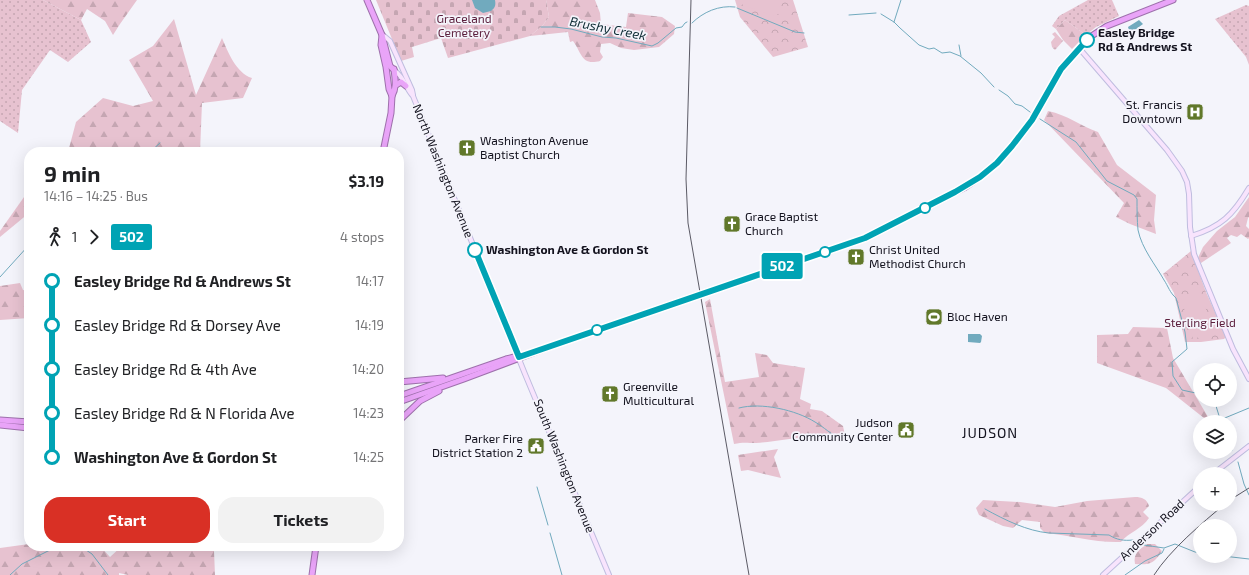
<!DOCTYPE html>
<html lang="en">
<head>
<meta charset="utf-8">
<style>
  body { margin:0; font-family:"Exo 2",sans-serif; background:#f2f2f2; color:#202124; height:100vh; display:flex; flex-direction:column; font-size:15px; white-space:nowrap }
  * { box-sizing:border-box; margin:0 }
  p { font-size:13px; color:#757577 }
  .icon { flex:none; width:22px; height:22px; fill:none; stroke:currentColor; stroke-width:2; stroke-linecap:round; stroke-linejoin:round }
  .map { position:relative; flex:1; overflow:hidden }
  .panel { position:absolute; left:24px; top:147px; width:380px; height:404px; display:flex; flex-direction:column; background:#fff; border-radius:16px; box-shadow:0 4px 16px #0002 }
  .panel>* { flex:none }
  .badge { padding:0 8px; border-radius:3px; font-size:14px; line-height:26px }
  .controls { position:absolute; left:1193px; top:363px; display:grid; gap:8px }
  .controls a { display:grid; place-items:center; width:44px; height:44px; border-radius:50%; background:#fff; box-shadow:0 4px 16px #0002; font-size:20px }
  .map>.badge { position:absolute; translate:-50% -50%; box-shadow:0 0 0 2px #fff }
  .legs { display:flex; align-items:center; gap:6px; height:44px; padding:0 20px; font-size:13px }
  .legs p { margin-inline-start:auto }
  .headline { display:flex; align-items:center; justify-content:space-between; height:68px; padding:0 20px }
  h1 { font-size:22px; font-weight:700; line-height:30px }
  .action { display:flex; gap:8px; margin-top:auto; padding:8px 20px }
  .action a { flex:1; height:46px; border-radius:16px; background:#d93025; color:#fff; font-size:16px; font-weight:700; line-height:46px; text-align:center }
  .action a+a { background:#f2f2f2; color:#202124 }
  ul { padding:0 20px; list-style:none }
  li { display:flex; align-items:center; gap:14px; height:44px; font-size:15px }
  li i { display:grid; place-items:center; width:6px; height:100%; margin:0 5px; background:currentColor }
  li i::after { content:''; width:10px; height:10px; margin:-5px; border:3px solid; border-radius:50%; background:#fff }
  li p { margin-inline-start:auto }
  li:first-child i { background:linear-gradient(#0000 50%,currentColor 0) }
  li:last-child i { background:linear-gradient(currentColor 50%,#0000 0) }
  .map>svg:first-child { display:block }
  .grass { fill:url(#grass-dots) }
  .forest { fill:url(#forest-firs) }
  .cemetery { fill:url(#cemetery-stones) }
  .park { fill:url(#park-crowns) }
  .garden { fill:#e7c2d0 }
  .water { fill:#71aabe }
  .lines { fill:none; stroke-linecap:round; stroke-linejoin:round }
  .stream { stroke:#71aabe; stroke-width:1 }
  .secondary-casing { stroke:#bfbddf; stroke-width:6 }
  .highway-casing { stroke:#9e71ac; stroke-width:7 }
  .secondary { stroke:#f8e4fd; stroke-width:4 }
  .highway { stroke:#e9a4f8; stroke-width:5 }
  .rail { stroke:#5b5a65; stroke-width:1 }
  .highway-bridge-casing { stroke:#9e71ac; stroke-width:7; stroke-linecap:butt }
  .highway-bridge { stroke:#e9a4f8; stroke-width:5 }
  .line-1-casing { stroke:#fff; stroke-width:9 }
  .line-1 { stroke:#00a3b4; stroke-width:6 }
  .stop-1-dot { fill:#fff; stroke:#00a3b4; stroke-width:2 }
  .labels { text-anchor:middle; stroke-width:3.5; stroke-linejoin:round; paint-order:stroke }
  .park-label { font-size:12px; fill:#5b1e3c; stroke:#f4f4fb }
  .stop-label { font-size:12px; font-weight:bold; fill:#13121e; stroke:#f4f4fb; text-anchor:start }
  .poi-label { font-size:12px; fill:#13121e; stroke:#f4f4fb; text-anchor:start }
  .street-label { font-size:12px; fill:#13121e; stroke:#f4f4fb }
  .water-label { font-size:13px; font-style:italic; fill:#102d36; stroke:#f4f4fb }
  .quarter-label { font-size:14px; letter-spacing:1px; fill:#13121e; stroke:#f4f4fb }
</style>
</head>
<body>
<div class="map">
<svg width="1249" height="575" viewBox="0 0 1249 575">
  <defs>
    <pattern id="grass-dots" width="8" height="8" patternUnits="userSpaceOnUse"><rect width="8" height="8" fill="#e7c2d0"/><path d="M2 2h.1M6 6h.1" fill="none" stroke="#c5a6b2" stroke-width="1.8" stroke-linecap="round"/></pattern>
    <pattern id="forest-firs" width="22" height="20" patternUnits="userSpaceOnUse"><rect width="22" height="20" fill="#e7c2d0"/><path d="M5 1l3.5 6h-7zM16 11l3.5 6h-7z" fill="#c5a6b2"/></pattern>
    <pattern id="cemetery-stones" width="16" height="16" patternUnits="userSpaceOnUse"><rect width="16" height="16" fill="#e7c2d0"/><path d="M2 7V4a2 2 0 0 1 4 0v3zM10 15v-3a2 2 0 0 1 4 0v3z" fill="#c5a6b2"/></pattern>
    <pattern id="park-crowns" width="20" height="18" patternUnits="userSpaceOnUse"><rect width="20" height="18" fill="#e7c2d0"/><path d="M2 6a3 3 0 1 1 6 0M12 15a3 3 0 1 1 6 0" fill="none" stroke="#c5a6b2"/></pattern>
  </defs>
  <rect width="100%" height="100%" fill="#f4f4fb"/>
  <g class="grass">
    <path d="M0 0H43L81 20 91 42 68 62 50 50 22 90 18 133 0 121Z"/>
    <path d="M1088 0H1112L1119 16 1096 27 1086 35 1065 20 1056 29 1052 26 1059 16Z"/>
    <path d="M1246 5 1249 6V65L1246 57 1215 19Z"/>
  </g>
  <g class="forest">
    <path d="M43 0H137L120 24 113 35 105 21 87 9 81 20Z"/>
    <path d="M546 0H595L600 13 601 24 626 27 628 13 662 17 675 26 674 34 659 47 634 50 621 48 610 43 601 44 600 52 603 57 600 61C581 66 582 53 573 41L570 42 568 32 530 36 543 25 549 17Z"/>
    <path d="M174 19 196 95 222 38C228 52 236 73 252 78L243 98 202 103 200 152H68L76 122 103 98 133 106 153 101 129 60 153 46Z"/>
    <path d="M1065 20 1086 35 1072 49 1063 40 1056 29Z"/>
    <path d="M1048 111C1068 115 1080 126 1098 132L1117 165 1156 195 1154 220 1156 234 1130 224 1116 217 1124 203 1044 120Z"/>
    <path d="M29 190V213L0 237V231Z"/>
    <path d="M1249 197V217L1248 218 1246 226 1249 229V238L1248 239 1241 234 1237 237 1231 235 1227 238 1231 243 1201 263 1197 260 1203 247 1217 231 1235 217Z"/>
    <path d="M20 283 23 290 29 291V318L0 320V286Z"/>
    <path d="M710 299 725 382 759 377 755 353 767 355 773 363 805 368 800 399 811 404 810 409 822 411 843 426 846 440C831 444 821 439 806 438 789 438 773 442 756 443 747 443 743 442 734 444L705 302Z"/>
    <path d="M1133 327 1167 328 1173 358 1211 422H1209L1166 388 1097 363V335L1128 334Z"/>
    <path d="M778 449 774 457 781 478 748 470 741 471 738 455Z"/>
    <path d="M1135 497C1142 497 1147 499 1149 506L1143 512 1149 518C1142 529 1129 532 1121 542 1095 543 1070 535 1045 533L1040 528V522L1022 520 1013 528 1003 526 979 515 976 508 983 500 1020 502 1055 507 1087 501Z"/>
    <path d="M29 544V546H100L110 557 122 546H210L214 551 215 575H128L119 573V575H0V548Z"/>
    <path d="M1147 544H1155L1162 551C1154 564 1149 565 1135 564 1133 553 1139 550 1147 544Z"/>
  </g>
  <path class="cemetery" d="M376 0H546L549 17 543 25 530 36 448 58 441 38 412 47 414 57 401 61Z"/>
  <g class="park">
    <path d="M735 0H793L808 47 773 57 740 17Z"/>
    <path d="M1055 32 1063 41 1055 50 1052 47 1051 42 1055 37 1052 34Z"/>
    <path d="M1191 251 1206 292 1226 337 1224 339 1201 342H1185L1174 293 1163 274Z"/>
  </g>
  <g class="garden">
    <path d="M738 0H781L778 14 774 16 738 3Z"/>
    <path d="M1201 292 1213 333 1193 339 1181 298Z"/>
  </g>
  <g class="water">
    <path d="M472 0H495C496 5 495 8 491 11L483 13 475 8Z"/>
    <path d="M1139 20 1143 24 1132 32 1129 30 1128 27Z"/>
    <path d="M968 334H980L982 336 981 342 980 343 968 342Z"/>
  </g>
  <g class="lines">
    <g class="stream">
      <path d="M737 8 795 32 804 33"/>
      <path d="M881 14 894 22 900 28 919 45 929 49 934 48 942 53 950 52 960 56 981 73 994 87"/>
      <path d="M849 15 876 13"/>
      <path d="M894 22 901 0"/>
      <path d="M692 23C703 12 719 5 735 7"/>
      <path d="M541 27H555L571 29 602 37 616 38 652 46 658 43 676 28 682 27 685 23 687 22"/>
      <path d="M959 45 961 56"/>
      <path d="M999 90 1008 96 1015 104 1022 106 1030 112"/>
      <path d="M1040 119 1076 142 1107 181 1134 195 1137 199C1137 209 1137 220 1138 230 1142 249 1155 264 1164 280 1168 286 1170 293 1176 298L1185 332 1187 349 1172 362 1173 376 1182 390 1200 394"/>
      <path d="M150 152 160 143"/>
      <path d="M0 277 29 245"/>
      <path d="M1210 400 1216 406 1221 422"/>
      <path d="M739 408C761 402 796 410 815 422 824 427 831 435 842 439"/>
      <path d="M1220 420 1249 408"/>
      <path d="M1230 445 1232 450"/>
      <path d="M1238 462 1244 484 1249 495"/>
      <path d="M537 487 548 525"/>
      <path d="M985 509C1005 520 1027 531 1049 533 1069 534 1089 534 1109 535 1117 540 1124 541 1133 540"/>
      <path d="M550 533 562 575"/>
      <path d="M1144 545 1164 548 1175 544 1195 552 1200 553"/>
      <path d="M80 546 92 554 108 575"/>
      <path d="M1223 556 1249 559"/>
      <path d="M10 575 22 564 58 546"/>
      <path d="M1125 575 1145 561 1162 553 1164 549"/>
    </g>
    <g class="secondary-casing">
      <g id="secondary">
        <path d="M384 36 390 41 412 90 413 95"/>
        <path d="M1079 48 1167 150 1182 171 1187 182 1189 194 1190 227 1194 254 1233 349 1249 379"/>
        <path d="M394 70C405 78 405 87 413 96L525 374 609 575"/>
        <path d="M1191 236C1221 227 1233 215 1249 188"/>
        <path d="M1213 474 1249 446"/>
        <path d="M1103 575 1200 486"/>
      </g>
    </g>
    <g class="highway-casing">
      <g id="highway">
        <path d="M367 0 382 35 390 66 394 70"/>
        <path d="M382 35 381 45 386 67 389 89 392 96 391 113 383 152"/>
        <path d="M396 85 401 82 406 86"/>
        <path d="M392 96C397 87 395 79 394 69"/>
        <path d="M707 292 865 238 964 188 980 177 997 163 1012 146 1032 120 1061 69 1090 37 1107 26 1173 0"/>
        <path d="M399 382 443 378"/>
        <path d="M399 396 506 359 514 357H519"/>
        <path d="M399 402 464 379 565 341 692 297"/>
        <path d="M0 420 29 422"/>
        <path d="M399 421 420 401 439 391"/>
        <path d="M0 425 29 428"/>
        <path d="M312 575 316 546"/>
      </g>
    </g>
    <use href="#secondary" class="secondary"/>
    <use href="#highway" class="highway"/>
    <g class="rail">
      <path d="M691 0 686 179 688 223 749 575"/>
      <path d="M1230 500 1249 488"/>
      <path d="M1154 575C1170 550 1202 523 1225 504"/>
    </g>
    <g class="highway-bridge-casing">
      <path id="highway-bridge" d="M692 297 707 292"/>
    </g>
    <use href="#highway-bridge" class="highway-bridge"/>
  </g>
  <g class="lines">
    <g class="line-1-casing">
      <path id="line-1" d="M475 250 519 357 865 238 955 192 980 177 997 163 1012 146 1032 120 1061 69 1087 40"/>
    </g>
    <use href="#line-1" class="line-1"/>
  </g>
  <defs>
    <g id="hospital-square" transform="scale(0.9)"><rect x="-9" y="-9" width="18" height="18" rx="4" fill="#61782a" stroke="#f4f4fb"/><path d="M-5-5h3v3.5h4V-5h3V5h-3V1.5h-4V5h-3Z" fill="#fff"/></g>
    <g id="church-square" transform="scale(0.9)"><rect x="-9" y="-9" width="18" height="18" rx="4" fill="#61782a" stroke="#f4f4fb"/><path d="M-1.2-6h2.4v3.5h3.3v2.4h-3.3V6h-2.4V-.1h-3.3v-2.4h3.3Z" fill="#fff"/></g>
    <g id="stadium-square" transform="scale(0.9)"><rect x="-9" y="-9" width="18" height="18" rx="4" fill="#61782a" stroke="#f4f4fb"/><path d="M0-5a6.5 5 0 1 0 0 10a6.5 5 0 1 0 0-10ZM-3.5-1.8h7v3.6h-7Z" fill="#fff"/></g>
    <g id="civic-square" transform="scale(0.9)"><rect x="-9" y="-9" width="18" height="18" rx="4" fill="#61782a" stroke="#f4f4fb"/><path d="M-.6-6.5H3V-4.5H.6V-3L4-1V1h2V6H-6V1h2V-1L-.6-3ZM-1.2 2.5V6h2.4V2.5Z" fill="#fff"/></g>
  </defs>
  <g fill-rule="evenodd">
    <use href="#hospital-square" x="1195" y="112"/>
    <use href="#church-square" x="467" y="148"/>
    <use href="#church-square" x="732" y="224"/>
    <use href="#church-square" x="856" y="257"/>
    <use href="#stadium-square" x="934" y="317"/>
    <use href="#church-square" x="610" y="394"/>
    <use href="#civic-square" x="906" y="430"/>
    <use href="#civic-square" x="536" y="446"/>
  </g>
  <g class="stop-1-dot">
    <circle cx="1087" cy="40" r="7"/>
    <circle cx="925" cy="208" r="5"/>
    <circle cx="475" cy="250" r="7"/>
    <circle cx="825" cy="252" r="5"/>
    <circle cx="597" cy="330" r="5"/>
  </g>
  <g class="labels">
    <g class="park-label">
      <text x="464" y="23">Graceland<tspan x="464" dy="14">Cemetery</tspan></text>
      <text x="1200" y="327">Sterling Field</text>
    </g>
    <g class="stop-label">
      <text x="1098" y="37">Easley Bridge<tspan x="1098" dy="14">Rd &amp; Andrews St</tspan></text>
      <text x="486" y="254">Washington Ave &amp; Gordon St</text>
    </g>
    <g class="poi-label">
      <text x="1182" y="109" text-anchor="end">St. Francis<tspan x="1182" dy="14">Downtown</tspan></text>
      <text x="480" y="145">Washington Avenue<tspan x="480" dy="14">Baptist Church</tspan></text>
      <text x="745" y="221">Grace Baptist<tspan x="745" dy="14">Church</tspan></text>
      <text x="869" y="254">Christ United<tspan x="869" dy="14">Methodist Church</tspan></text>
      <text x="947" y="321">Bloc Haven</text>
      <text x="623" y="391">Greenville<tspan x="623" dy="14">Multicultural</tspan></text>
      <text x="893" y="427" text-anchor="end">Judson<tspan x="893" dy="14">Community Center</tspan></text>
      <text x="523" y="443" text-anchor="end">Parker Fire<tspan x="523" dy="14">District Station 2</tspan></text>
    </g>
    <g class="street-label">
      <text transform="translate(443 171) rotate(68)" y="4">North Washington Avenue</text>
      <text transform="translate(564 466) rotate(68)" y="4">South Washington Avenue</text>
      <text transform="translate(1152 530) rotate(-43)" y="4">Anderson Road</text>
    </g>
    <g class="water-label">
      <text transform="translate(608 28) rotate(11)" y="5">Brushy Creek</text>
    </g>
    <g class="quarter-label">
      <text x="990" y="438">JUDSON</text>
    </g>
  </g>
</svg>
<div class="controls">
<a><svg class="icon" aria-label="locate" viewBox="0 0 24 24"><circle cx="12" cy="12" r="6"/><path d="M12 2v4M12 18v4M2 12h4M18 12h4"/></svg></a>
<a><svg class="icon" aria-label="layers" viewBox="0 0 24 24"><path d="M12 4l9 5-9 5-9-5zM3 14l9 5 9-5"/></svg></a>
<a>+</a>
<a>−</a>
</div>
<b class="badge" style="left:782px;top:266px;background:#00a3b4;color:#fff">502</b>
<section class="panel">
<div class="headline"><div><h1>9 min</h1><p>14:16 – 14:25 · Bus</p></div><b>$3.19</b></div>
<div class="legs"><svg class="icon" aria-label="walk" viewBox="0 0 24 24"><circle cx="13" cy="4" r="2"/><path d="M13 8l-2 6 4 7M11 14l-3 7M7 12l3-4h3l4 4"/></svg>1<svg class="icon" aria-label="forward" viewBox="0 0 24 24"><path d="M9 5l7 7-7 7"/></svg><b class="badge" style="background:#00a3b4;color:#fff">502</b><p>4 stops</p></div>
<ul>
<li><i style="color:#00a3b4"></i><b>Easley Bridge Rd &amp; Andrews St</b><p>14:17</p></li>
<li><i style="color:#00a3b4"></i><span>Easley Bridge Rd &amp; Dorsey Ave</span><p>14:19</p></li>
<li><i style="color:#00a3b4"></i><span>Easley Bridge Rd &amp; 4th Ave</span><p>14:20</p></li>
<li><i style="color:#00a3b4"></i><span>Easley Bridge Rd &amp; N Florida Ave</span><p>14:23</p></li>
<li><i style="color:#00a3b4"></i><b>Washington Ave &amp; Gordon St</b><p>14:25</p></li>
</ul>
<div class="action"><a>Start</a><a>Tickets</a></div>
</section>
</div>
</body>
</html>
